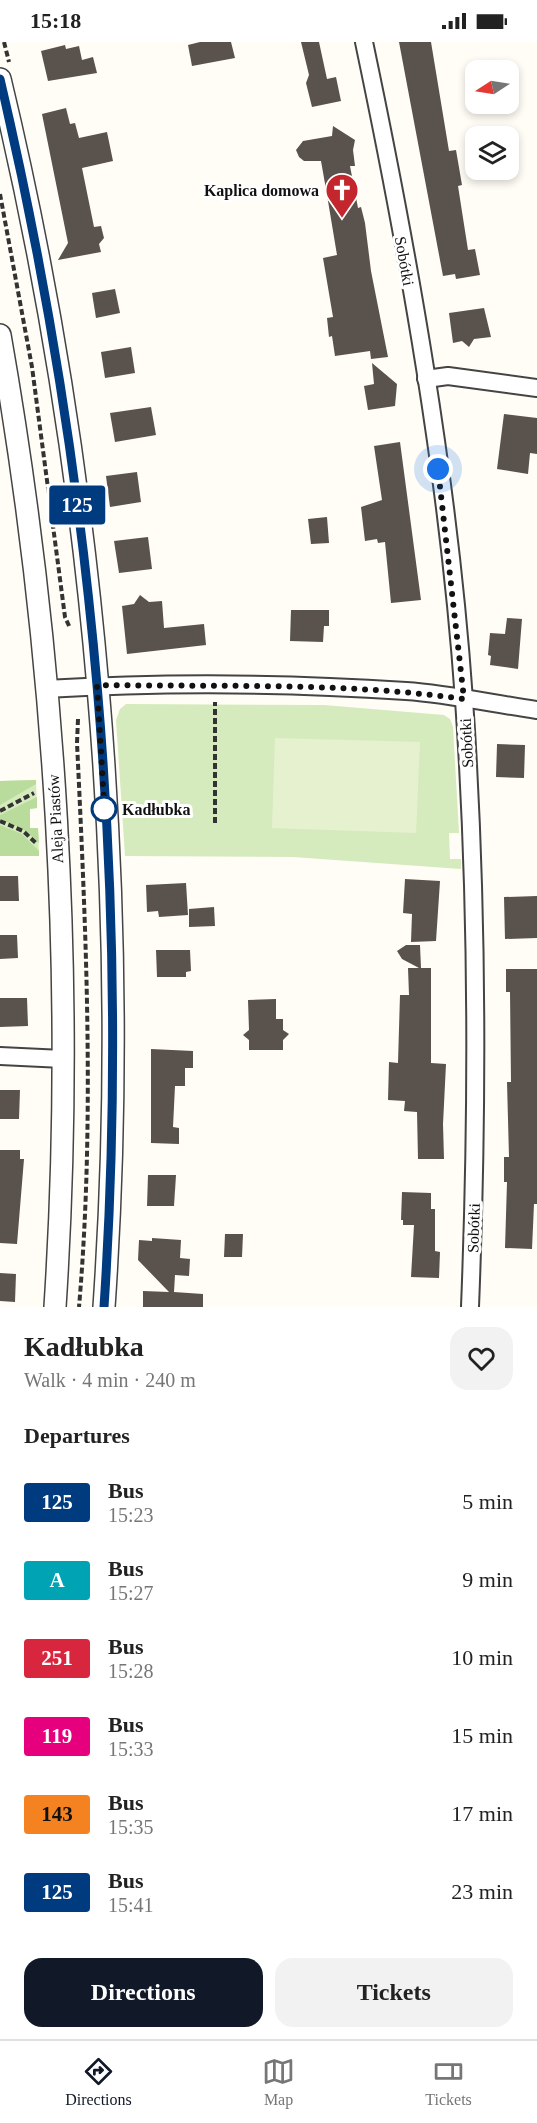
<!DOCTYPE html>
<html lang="en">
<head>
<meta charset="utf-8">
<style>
  body { margin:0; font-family:Georgia,serif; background:#f2f2f2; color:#222; height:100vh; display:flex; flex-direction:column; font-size:22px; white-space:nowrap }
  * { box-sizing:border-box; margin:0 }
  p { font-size:20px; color:#767676 }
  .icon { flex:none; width:33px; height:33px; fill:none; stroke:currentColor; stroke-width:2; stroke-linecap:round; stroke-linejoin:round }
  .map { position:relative; height:1265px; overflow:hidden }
  .side { display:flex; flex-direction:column; background:#fff; flex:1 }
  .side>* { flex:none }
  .badge { padding:0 12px; border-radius:4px; font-size:21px; line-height:39px }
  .needle { width:39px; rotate:258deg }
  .buttons { position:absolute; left:465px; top:18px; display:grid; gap:12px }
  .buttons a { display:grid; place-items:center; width:54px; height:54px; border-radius:12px; background:#fff; box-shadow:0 3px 9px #0003; font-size:30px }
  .you { position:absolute; width:30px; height:30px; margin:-15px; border:4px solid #fff; border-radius:50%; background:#1a73e8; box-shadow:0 0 0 9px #1a73e833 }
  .map>.badge { position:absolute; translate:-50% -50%; box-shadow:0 0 0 3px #fff }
  h2 { padding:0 24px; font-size:22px; line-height:54px }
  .round { display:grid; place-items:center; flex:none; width:63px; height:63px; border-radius:18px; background:#f2f2f2 }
  .summary { display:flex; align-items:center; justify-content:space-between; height:102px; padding:0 24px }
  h1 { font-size:28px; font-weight:600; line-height:45px }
  .primary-button { display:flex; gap:12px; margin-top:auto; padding:12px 24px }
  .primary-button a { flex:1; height:69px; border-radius:18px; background:#111827; color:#fff; font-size:24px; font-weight:600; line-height:69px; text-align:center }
  .primary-button a+a { background:#f2f2f2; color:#222 }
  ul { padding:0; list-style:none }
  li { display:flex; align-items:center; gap:18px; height:78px; padding:0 24px }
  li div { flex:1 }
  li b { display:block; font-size:22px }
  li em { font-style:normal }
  li .badge { min-width:66px; font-weight:700; text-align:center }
  .status { display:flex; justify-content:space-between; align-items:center; height:42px; padding:0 30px; background:#fff; direction:ltr }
  .status svg { height:16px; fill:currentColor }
  .tabs { display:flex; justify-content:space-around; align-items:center; height:84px; border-top:2px solid #e0e0e0; background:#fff; font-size:16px; color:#767676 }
  .tabs a { display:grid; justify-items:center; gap:3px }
  .tabs .active { color:#111827 }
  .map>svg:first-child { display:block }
  .green { fill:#d5ebbd }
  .forest { fill:#b9dc9c }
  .pitch { fill:#e6f2cf }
  .building { fill:#5a524d }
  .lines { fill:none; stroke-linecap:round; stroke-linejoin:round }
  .minor-casing { stroke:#444; stroke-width:20 }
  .tertiary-casing { stroke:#444; stroke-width:24 }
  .path { stroke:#333; stroke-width:4; stroke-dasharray:6 3; stroke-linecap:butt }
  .minor { stroke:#fff; stroke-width:16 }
  .tertiary { stroke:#fff; stroke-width:21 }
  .line-casing { stroke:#fff; stroke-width:14 }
  .line { stroke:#003b80; stroke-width:9 }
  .walk { stroke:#111; stroke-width:6; stroke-dasharray:0 10.8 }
  .stop-dot { fill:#fff; stroke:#003b80; stroke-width:3 }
  .labels { text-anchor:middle; stroke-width:6; stroke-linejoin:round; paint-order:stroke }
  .poi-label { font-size:16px; font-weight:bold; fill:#111; stroke:#fff; text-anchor:end }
  .street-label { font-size:16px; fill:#111; stroke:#fff }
  .stop-label { font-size:16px; font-weight:bold; fill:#111; stroke:#fff; text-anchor:start }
</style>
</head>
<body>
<div class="status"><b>15:18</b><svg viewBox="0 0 49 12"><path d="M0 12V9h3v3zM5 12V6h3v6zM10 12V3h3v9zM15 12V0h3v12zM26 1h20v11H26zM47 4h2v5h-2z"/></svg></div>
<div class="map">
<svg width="537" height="1265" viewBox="0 0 537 1265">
  <rect width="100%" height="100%" fill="#fffdf5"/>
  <g class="green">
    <path d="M126 662 324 663 444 673 450 677 453 685 459 791H449L450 817H461V827L293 815 125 814 116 678 120 667Z"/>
    <path d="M36 738 37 766 30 767V786H38L39 814H0V739Z"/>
  </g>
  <g class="forest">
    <path d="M36 738V742L0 763V739Z"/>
    <path d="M37 755V766L30 767V786H38L39 801 23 787 0 777V773Z"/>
    <path d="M0 783 22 792 39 809V814H0Z"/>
  </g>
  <path class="pitch" d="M275 696 420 700 416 791 272 786Z"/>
  <g class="building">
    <path d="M200 0H231L235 16 192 24 188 3Z"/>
    <path d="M301 0H319L327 37 336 35 341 59 312 65 306 41 309 33Z"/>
    <path d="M399 0H431L449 109 456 108 462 143 458 144 468 208 475 207 480 233 456 237 455 232 443 234Z"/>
    <path d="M65 3 66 7 79 4 82 18 93 15 97 31 48 39 41 9Z"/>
    <path d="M66 66 70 82 75 81 79 96 107 90 113 119 82 126 94 185 101 184 104 196 99 202 101 210 58 218 68 201 42 72Z"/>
    <path d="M333 84 355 98 353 108 355 124H350L358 166 361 165 365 181 371 229 388 315 371 317 370 309 335 314 332 294 329 295 327 276 333 275 323 216 337 213 327 153 321 119H304L299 115 296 108 303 99 332 94Z"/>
    <path d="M115 247 120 271 96 276 92 251Z"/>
    <path d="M484 266 491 295 474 297 469 305 462 299 453 301 449 271Z"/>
    <path d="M131 305 135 331 105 336 101 310Z"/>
    <path d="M372 321 397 342 395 364 368 368 364 344 374 342Z"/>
    <path d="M151 365 156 393 115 400 110 371Z"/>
    <path d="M504 372 537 376V412L530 411 528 432 497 427Z"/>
    <path d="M400 400 421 558 391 561 385 500 378 501 377 497 365 499 361 465 382 458 374 404Z"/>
    <path d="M137 430 141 460 110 465 106 434Z"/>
    <path d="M327 475 329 501 311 502 308 477Z"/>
    <path d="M148 495 152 527 119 531 114 499Z"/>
    <path d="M140 553 149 560 162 559 164 586 204 582 206 603 127 612 122 564 134 562Z"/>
    <path d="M291 568H329V584H324L323 600 290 599Z"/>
    <path d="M507 576 522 577 518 627 490 623 491 614 488 613 490 591 505 592Z"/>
    <path d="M497 702 525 703 524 736 496 735Z"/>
    <path d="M0 834H18L19 859H0Z"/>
    <path d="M405 837 440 839 436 899 411 900 412 872 403 871Z"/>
    <path d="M186 841 188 873 159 875 158 869 147 870 146 843Z"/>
    <path d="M537 854V896L505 897 504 855Z"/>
    <path d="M214 865 215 884 189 885V867Z"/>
    <path d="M0 893H17L18 916 0 917Z"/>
    <path d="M406 903H420L421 926H431V1021L446 1022 443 1082 444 1117H418L417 1070 404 1069 405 1059 388 1058 389 1020 398 1021 400 953H409L408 926H419L402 917 397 909Z"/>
    <path d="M156 908H190L191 929 186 930V935H157Z"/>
    <path d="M506 927H537V1162H534L532 1207 505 1206 507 1140H504V1115H509L507 1040H511L510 950H506Z"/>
    <path d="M0 956H27L28 984 0 985Z"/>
    <path d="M276 957V977H283V988L289 992 283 998V1008H249V998L243 993 249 988 248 958Z"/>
    <path d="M151 1007 193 1009V1026H185V1044H175L173 1085 179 1086V1102L151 1101Z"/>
    <path d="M0 1048H20L19 1077H0Z"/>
    <path d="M0 1108H20V1117H24L17 1202 0 1201Z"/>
    <path d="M148 1133H176L174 1164H147Z"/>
    <path d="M402 1150 431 1151V1167H435V1209L440 1210 439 1236 411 1235 414 1183H403V1178H401Z"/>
    <path d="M225 1192H243L242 1215H224Z"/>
    <path d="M152 1196 181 1198 180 1216 190 1217 189 1234 175 1233 174 1250 203 1252V1265H143V1249L169 1250 138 1218 139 1198 152 1199Z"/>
    <path d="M0 1231 16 1232 15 1260 0 1259Z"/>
  </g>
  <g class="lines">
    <g class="minor-casing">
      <g id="minor">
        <path d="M364 0C409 214 449 440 464 658 478 860 478 1062 470 1265"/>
        <path d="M426 337 448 334 537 346"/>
        <path d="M45 647C165 640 287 641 406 649 450 652 494 662 537 668"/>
        <path d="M0 1014 63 1017"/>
      </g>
    </g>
    <g class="tertiary-casing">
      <g id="tertiary">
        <path d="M0 37C95 432 132 859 104 1265"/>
        <path d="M0 293C56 612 76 942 55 1265"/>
      </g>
    </g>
    <g class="path">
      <path d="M4 0 9 20"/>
      <path d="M0 152 32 325 65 575 70 586"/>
      <path d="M78 677 77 701C86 889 95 1078 79 1265"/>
      <path d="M0 769 34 751"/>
      <path d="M0 779 23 789 37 802"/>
      <path d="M215 781V660"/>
    </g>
    <use href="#minor" class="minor"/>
    <use href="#tertiary" class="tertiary"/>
  </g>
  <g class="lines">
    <g class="line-casing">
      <path id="line" d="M0 37C94 437 131 855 104 1265"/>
    </g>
    <use href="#line" class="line"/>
    <path class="walk" d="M104 767 105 776 97 643C220 645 343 640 464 657L438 427"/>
  </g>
  <defs>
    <g id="church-pin" transform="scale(1.725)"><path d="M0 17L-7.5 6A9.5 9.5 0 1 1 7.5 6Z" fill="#c4262e" stroke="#fff"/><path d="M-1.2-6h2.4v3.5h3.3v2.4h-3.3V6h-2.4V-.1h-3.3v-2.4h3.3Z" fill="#fff"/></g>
  </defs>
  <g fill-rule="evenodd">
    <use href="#church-pin" x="342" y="148"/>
  </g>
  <circle class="stop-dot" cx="104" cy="767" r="12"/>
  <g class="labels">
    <g class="poi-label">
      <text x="319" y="154">Kaplica domowa</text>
    </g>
    <g class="street-label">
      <text transform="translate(405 219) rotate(80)" y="6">Sobótki</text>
      <text transform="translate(466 701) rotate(-93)" y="6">Sobótki</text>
      <text transform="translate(55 777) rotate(-93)" y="6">Aleja Piastów</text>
      <text transform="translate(473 1186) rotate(-88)" y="6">Sobótki</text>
    </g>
    <g class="stop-label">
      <text x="122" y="773">Kadłubka</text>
    </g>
  </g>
</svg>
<div class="buttons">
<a><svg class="needle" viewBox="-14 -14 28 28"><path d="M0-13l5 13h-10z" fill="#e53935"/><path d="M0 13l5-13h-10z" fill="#767676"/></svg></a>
<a><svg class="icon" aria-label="layers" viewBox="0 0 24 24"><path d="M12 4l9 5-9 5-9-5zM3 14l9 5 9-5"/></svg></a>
</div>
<div class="you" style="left:438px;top:427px"></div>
<b class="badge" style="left:77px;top:463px;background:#003b80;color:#fff">125</b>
</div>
<section class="side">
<div class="summary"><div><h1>Kadłubka</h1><p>Walk · 4 min · 240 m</p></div><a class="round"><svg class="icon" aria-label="heart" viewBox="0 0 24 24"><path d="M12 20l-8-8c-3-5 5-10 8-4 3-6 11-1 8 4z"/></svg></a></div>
<h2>Departures</h2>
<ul>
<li><span class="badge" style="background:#003b80;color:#fff">125</span><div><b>Bus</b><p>15:23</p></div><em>5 min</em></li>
<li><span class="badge" style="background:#00a3b4;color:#fff">A</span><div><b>Bus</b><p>15:27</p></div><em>9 min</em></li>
<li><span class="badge" style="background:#d7263d;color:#fff">251</span><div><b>Bus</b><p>15:28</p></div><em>10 min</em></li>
<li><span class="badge" style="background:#e6007e;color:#fff">119</span><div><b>Bus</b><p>15:33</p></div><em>15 min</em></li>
<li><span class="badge" style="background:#f58220;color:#111">143</span><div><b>Bus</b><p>15:35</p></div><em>17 min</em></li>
<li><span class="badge" style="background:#003b80;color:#fff">125</span><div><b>Bus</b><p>15:41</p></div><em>23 min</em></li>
</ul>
<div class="primary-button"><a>Directions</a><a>Tickets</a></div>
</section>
<nav class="tabs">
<a class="active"><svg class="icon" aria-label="directions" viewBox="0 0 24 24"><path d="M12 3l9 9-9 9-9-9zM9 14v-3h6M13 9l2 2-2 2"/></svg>Directions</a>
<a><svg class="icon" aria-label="map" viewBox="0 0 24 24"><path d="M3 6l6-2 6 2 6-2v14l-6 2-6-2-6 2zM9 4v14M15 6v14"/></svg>Map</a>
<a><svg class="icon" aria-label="tickets" viewBox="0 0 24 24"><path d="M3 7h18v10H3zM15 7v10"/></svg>Tickets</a>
</nav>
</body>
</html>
